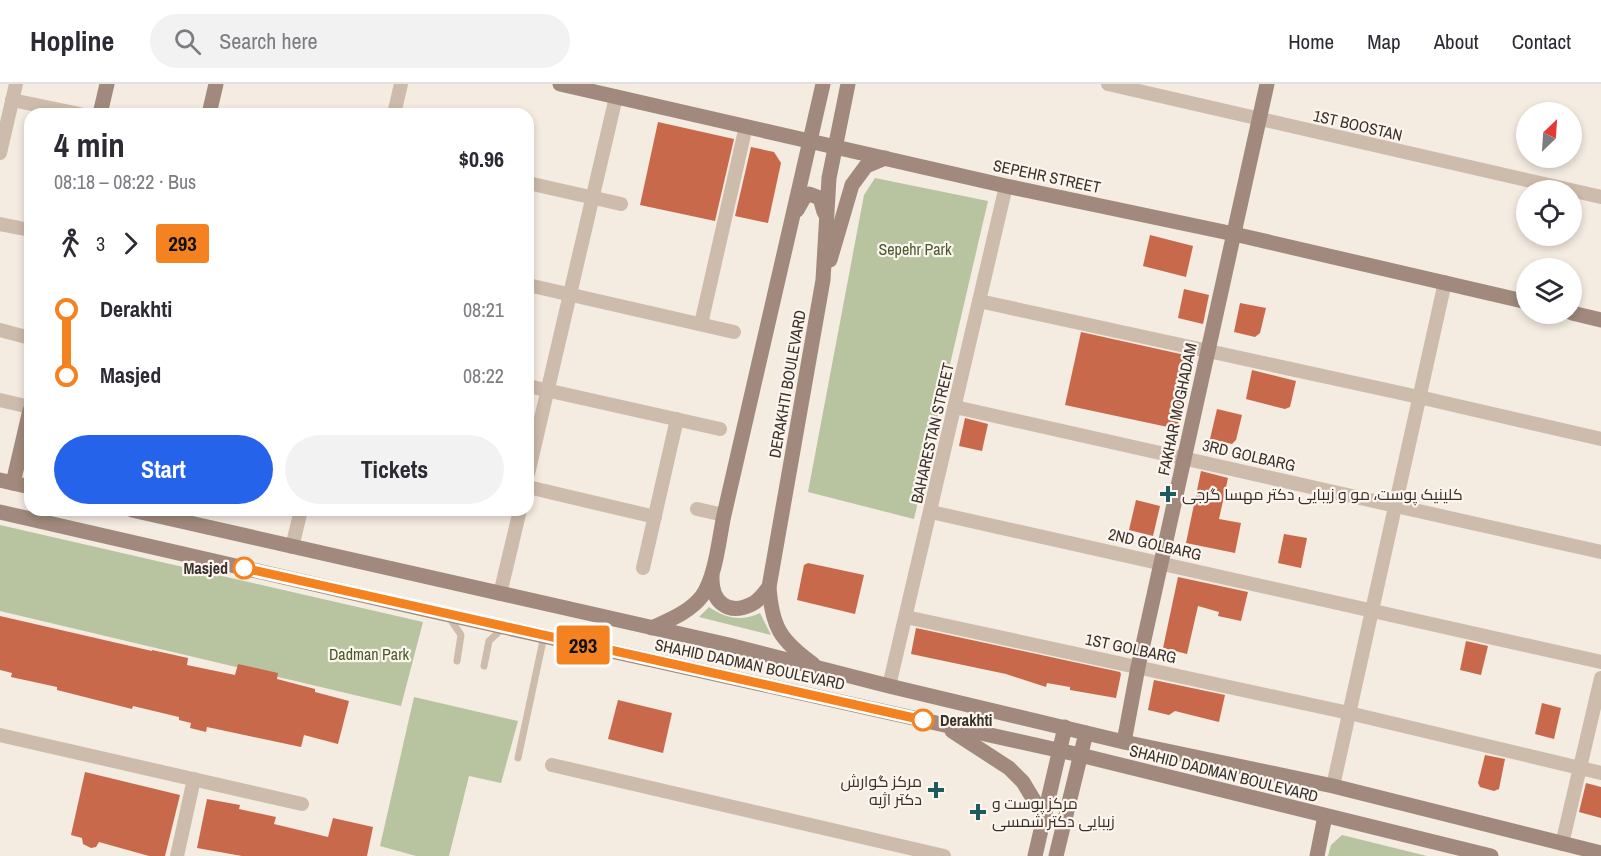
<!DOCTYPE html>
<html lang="en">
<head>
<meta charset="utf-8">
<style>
  body { margin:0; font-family:"Archivo Narrow",Cairo,sans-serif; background:#f2f2f3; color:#2b2b33; height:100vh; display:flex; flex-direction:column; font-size:22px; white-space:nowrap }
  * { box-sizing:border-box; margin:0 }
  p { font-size:20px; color:#7c7c81 }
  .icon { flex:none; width:33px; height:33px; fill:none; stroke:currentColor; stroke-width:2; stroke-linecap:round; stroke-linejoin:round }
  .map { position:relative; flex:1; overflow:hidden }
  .side { position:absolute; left:24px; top:24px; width:510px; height:408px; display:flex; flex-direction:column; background:#fff; border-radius:18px; box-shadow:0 3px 9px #0003 }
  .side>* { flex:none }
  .badge { padding:0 12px; border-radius:4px; font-size:21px; line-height:39px }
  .needle { width:39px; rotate:25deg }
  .controls { position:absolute; left:1516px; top:18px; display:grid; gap:12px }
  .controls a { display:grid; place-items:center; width:66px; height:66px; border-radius:50%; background:#fff; box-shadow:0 3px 9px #0003; font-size:30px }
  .map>.badge { position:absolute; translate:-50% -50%; box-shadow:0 0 0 3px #fff }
  .legs { display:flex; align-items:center; gap:9px; height:66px; padding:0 30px; font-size:20px }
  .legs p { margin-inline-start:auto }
  .overview { display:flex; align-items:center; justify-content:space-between; height:102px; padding:0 30px }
  h1 { font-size:33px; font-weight:800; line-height:45px }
  .primary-button { display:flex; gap:12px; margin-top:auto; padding:12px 30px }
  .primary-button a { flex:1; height:69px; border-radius:36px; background:#2563eb; color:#fff; font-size:24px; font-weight:800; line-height:69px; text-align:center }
  .primary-button a+a { background:#f2f2f3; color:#2b2b33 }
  ul { padding:0 30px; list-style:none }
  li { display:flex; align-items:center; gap:21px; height:66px; font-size:22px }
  li i { display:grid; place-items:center; width:9px; height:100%; margin:0 8px; background:currentColor }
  li i::after { content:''; width:15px; height:15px; margin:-8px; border:4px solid; border-radius:50%; background:#fff }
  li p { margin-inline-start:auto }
  li:first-child i { background:linear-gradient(#0000 50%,currentColor 0) }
  li:last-child i { background:linear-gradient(currentColor 50%,#0000 0) }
  header { display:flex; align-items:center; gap:36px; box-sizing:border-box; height:84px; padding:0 30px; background:#fff; border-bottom:2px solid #e1e1e2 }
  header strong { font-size:28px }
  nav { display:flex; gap:33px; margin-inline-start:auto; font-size:21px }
  .search { width:420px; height:54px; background:#f2f2f3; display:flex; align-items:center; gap:15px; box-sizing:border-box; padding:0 21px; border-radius:33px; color:#7c7c81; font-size:22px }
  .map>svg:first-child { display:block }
  .green { fill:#b8c4a0 }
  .building { fill:#c8694b }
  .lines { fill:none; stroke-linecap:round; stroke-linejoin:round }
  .lane { stroke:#cdbbac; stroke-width:7 }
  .street { stroke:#cdbbac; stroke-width:14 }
  .secondary { stroke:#a18a7d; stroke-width:15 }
  .line-1-casing { stroke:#fff; stroke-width:14 }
  .line-1 { stroke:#f58220; stroke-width:9 }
  .poi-dot { fill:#1f5a5e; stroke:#fbf5ee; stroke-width:2 }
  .stop-1-dot { fill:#fff; stroke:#f58220; stroke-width:3 }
  .labels { text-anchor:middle; stroke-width:4.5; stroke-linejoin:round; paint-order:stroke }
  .street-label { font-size:16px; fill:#3b302b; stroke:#fbf5ee }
  .park-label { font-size:16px; fill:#4a5a2e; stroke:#fbf5ee }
  .poi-label { font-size:16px; fill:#3b302b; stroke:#fbf5ee; text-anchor:start }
  .stop-label { font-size:16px; font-weight:bold; fill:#3b302b; stroke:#fbf5ee; text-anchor:end }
</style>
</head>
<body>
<header>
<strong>Hopline</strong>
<div class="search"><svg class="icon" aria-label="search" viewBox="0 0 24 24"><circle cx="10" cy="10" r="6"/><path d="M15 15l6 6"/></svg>Search here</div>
<nav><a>Home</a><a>Map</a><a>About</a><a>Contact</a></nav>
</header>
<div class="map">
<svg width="1601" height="772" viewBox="0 0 1601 772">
  <rect width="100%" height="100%" fill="#f4ebe1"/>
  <g class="green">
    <path d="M875 94 988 117 914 435 808 408 864 111Z"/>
    <path d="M0 441 423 538 401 622 0 527Z"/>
    <path d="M709 523C725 534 741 538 760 529L771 551 699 533Z"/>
    <path d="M414 613 518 637 501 699 469 692 449 772H416L380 762Z"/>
    <path d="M1342 751 1427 772H1328L1331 761Z"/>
  </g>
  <g class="building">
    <path d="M658 38 734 55 715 137 640 121Z"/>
    <path d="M751 63 774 68 781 79 768 139 735 132Z"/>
    <path d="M1150 151 1193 162 1186 193 1143 182Z"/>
    <path d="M1184 205 1209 211 1203 240 1178 234Z"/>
    <path d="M1240 219 1266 224 1260 249 1255 253 1234 248Z"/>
    <path d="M1081 248 1194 273 1177 345 1065 321Z"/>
    <path d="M1252 286 1296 297 1290 323 1285 325 1246 315Z"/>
    <path d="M1217 325 1242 331 1236 356 1232 360 1210 355Z"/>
    <path d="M965 334 988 340 982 367 959 362Z"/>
    <path d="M1201 387 1228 394 1219 435 1241 439 1235 469 1186 459Z"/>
    <path d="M1136 416 1160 422 1153 452 1129 446Z"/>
    <path d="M1284 450 1307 454 1301 484 1278 479Z"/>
    <path d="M808 479 864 491 855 530 797 516 804 481Z"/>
    <path d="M1178 493 1248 508 1241 537 1218 532 1219 528 1198 522 1187 570 1163 564Z"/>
    <path d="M0 532 152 567V566L188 574 187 581 235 591 238 580 278 589 277 595 315 605V608L349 617 338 660 304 651 301 663 207 643 206 648 190 644 191 639 179 636V633L133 622 132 625 57 606V603L11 593 12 589 0 586Z"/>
    <path d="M916 544 1120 588 1121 590 1116 614 1070 606V603L1047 599 1046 603 1006 590 911 570Z"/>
    <path d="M1466 557 1488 562 1481 591 1460 586Z"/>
    <path d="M1154 596 1225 611 1219 638 1175 627 1169 631 1148 626Z"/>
    <path d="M618 616 672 629 663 669 608 655Z"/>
    <path d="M1542 619 1561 624 1554 655 1535 650Z"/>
    <path d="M1485 671 1505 675 1499 705 1494 707 1480 703 1478 699Z"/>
    <path d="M85 688 180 711 165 772H149L99 758 96 763 91 764 83 760 82 754 71 751Z"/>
    <path d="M1586 699 1601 703V734L1579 728Z"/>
    <path d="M207 715 240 721 239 725 276 733 274 740 328 753 333 734 373 743 367 772H242L197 764Z"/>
  </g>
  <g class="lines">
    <g class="lane">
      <path d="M449 533 461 551 457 577"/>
      <path d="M484 582 489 557 504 543"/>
      <path d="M518 674 544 552"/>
    </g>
    <g class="street">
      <path d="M1108 0 1601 113"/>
      <path d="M12 16 80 30"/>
      <path d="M394 30 401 0"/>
      <path d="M0 69 16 0"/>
      <path d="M528 99 621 120"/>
      <path d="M0 140 30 146"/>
      <path d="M528 201 734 248"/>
      <path d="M979 217 1419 313 1601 355"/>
      <path d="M701 240 746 42"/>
      <path d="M0 246 30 254"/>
      <path d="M528 302 720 345"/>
      <path d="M0 316 30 323"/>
      <path d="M955 323 1601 468"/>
      <path d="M528 390 616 13"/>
      <path d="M528 403 655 433"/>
      <path d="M697 425 724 431"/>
      <path d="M931 428 1601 578"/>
      <path d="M292 463 301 426"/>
      <path d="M643 484 677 335"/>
      <path d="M500 510 520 426"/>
      <path d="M906 533 1349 629 1601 689"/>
      <path d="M889 602 1006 102"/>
      <path d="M0 651 302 720"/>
      <path d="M552 681 944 772"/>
      <path d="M1333 702 1445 198"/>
      <path d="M1562 760 1601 594"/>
      <path d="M177 772 194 695"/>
    </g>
    <g class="secondary">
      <path d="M560 0 1006 102 1234 150 1527 218"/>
      <path d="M100 30 107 0"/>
      <path d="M209 30 216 0"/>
      <path d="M797 126 805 112 809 110 820 114 824 128"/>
      <path d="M830 176 852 101 866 82 885 74"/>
      <path d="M1572 229 1601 236"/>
      <path d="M0 396 30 403"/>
      <path d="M13 399 30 326"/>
      <path d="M132 426 729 561 889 602 1124 658 1333 702 1601 769"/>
      <path d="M0 428 427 526 1080 671 1491 772"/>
      <path d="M712 492C711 518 728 532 752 520 760 516 764 509 769 503"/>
      <path d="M652 544C669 536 690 528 702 512 716 492 719 454 724 431L823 0"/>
      <path d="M813 580C780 556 772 543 769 503L823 196 829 94 848 0"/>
      <path d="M952 647 1009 684 1023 698 1044 733"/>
      <path d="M1124 658 1138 583 1267 0"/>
      <path d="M1035 772 1065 643"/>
      <path d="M1056 772 1086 649"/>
      <path d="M1317 772 1325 732"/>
    </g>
  </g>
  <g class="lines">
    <g class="line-1-casing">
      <path id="line-1" d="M244 484 923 636"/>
    </g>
    <use href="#line-1" class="line-1"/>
  </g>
  <g class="poi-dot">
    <path d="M1165 401h6v6h6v6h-6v6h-6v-6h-6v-6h6z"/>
    <path d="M933 697h6v6h6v6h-6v6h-6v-6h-6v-6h6z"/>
    <path d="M975 719h6v6h6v6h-6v6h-6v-6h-6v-6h6z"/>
  </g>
  <g class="stop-1-dot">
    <circle cx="244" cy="484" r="10"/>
    <circle cx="923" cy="636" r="10"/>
  </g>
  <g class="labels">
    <g class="street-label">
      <text transform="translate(1358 41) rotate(13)" y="6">1ST BOOSTAN</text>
      <text transform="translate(1047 92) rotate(12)" y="6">SEPEHR STREET</text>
      <text transform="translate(787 300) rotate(-80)" y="6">DERAKHTI BOULEVARD</text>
      <text transform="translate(1177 325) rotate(-78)" y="6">FAKHAR MOGHADAM</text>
      <text transform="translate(932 349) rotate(-77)" y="6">BAHARESTAN STREET</text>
      <text transform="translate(1249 371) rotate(13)" y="6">3RD GOLBARG</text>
      <text transform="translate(1155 460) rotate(13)" y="6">2ND GOLBARG</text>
      <text transform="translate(1131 564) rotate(12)" y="6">1ST GOLBARG</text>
      <text transform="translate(750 580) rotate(12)" y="6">SHAHID DADMAN BOULEVARD</text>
      <text transform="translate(1224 689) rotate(14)" y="6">SHAHID DADMAN BOULEVARD</text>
    </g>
    <g class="park-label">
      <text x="915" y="171">Sepehr Park</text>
      <text x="369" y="576">Dadman Park</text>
    </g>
    <g class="poi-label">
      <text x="1182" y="416">کلینیک پوست، مو و زیبایی دکتر مهسا گرجی</text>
      <text x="922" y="703" text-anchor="end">مرکز گوارش<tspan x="922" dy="18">دکتر اژیه</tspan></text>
      <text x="992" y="725">مرکز پوست و<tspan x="992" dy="18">زیبایی دکتر شمسی</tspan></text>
    </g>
    <g class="stop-label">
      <text x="228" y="490">Masjed</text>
      <text x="940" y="642" text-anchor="start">Derakhti</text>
    </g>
  </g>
</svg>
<div class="controls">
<a><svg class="needle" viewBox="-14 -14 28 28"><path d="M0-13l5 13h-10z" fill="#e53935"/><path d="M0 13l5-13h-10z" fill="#7c7c81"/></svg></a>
<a><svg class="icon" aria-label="locate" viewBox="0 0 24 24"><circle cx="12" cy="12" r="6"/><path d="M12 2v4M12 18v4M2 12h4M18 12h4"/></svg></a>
<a><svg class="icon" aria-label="layers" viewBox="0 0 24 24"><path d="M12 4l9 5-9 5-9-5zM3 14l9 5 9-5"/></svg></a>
</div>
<b class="badge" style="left:583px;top:561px;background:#f58220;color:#111">293</b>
<section class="side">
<div class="overview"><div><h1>4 min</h1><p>08:18 – 08:22 · Bus</p></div><b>$0.96</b></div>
<div class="legs"><svg class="icon" aria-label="walk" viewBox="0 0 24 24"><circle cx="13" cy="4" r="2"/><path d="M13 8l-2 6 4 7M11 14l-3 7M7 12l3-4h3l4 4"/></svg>3<svg class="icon" aria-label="forward" viewBox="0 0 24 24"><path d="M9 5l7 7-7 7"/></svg><b class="badge" style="background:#f58220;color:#111">293</b></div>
<ul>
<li><i style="color:#f58220"></i><b>Derakhti</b><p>08:21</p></li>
<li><i style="color:#f58220"></i><b>Masjed</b><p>08:22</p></li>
</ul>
<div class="primary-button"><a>Start</a><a>Tickets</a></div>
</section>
</div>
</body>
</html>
